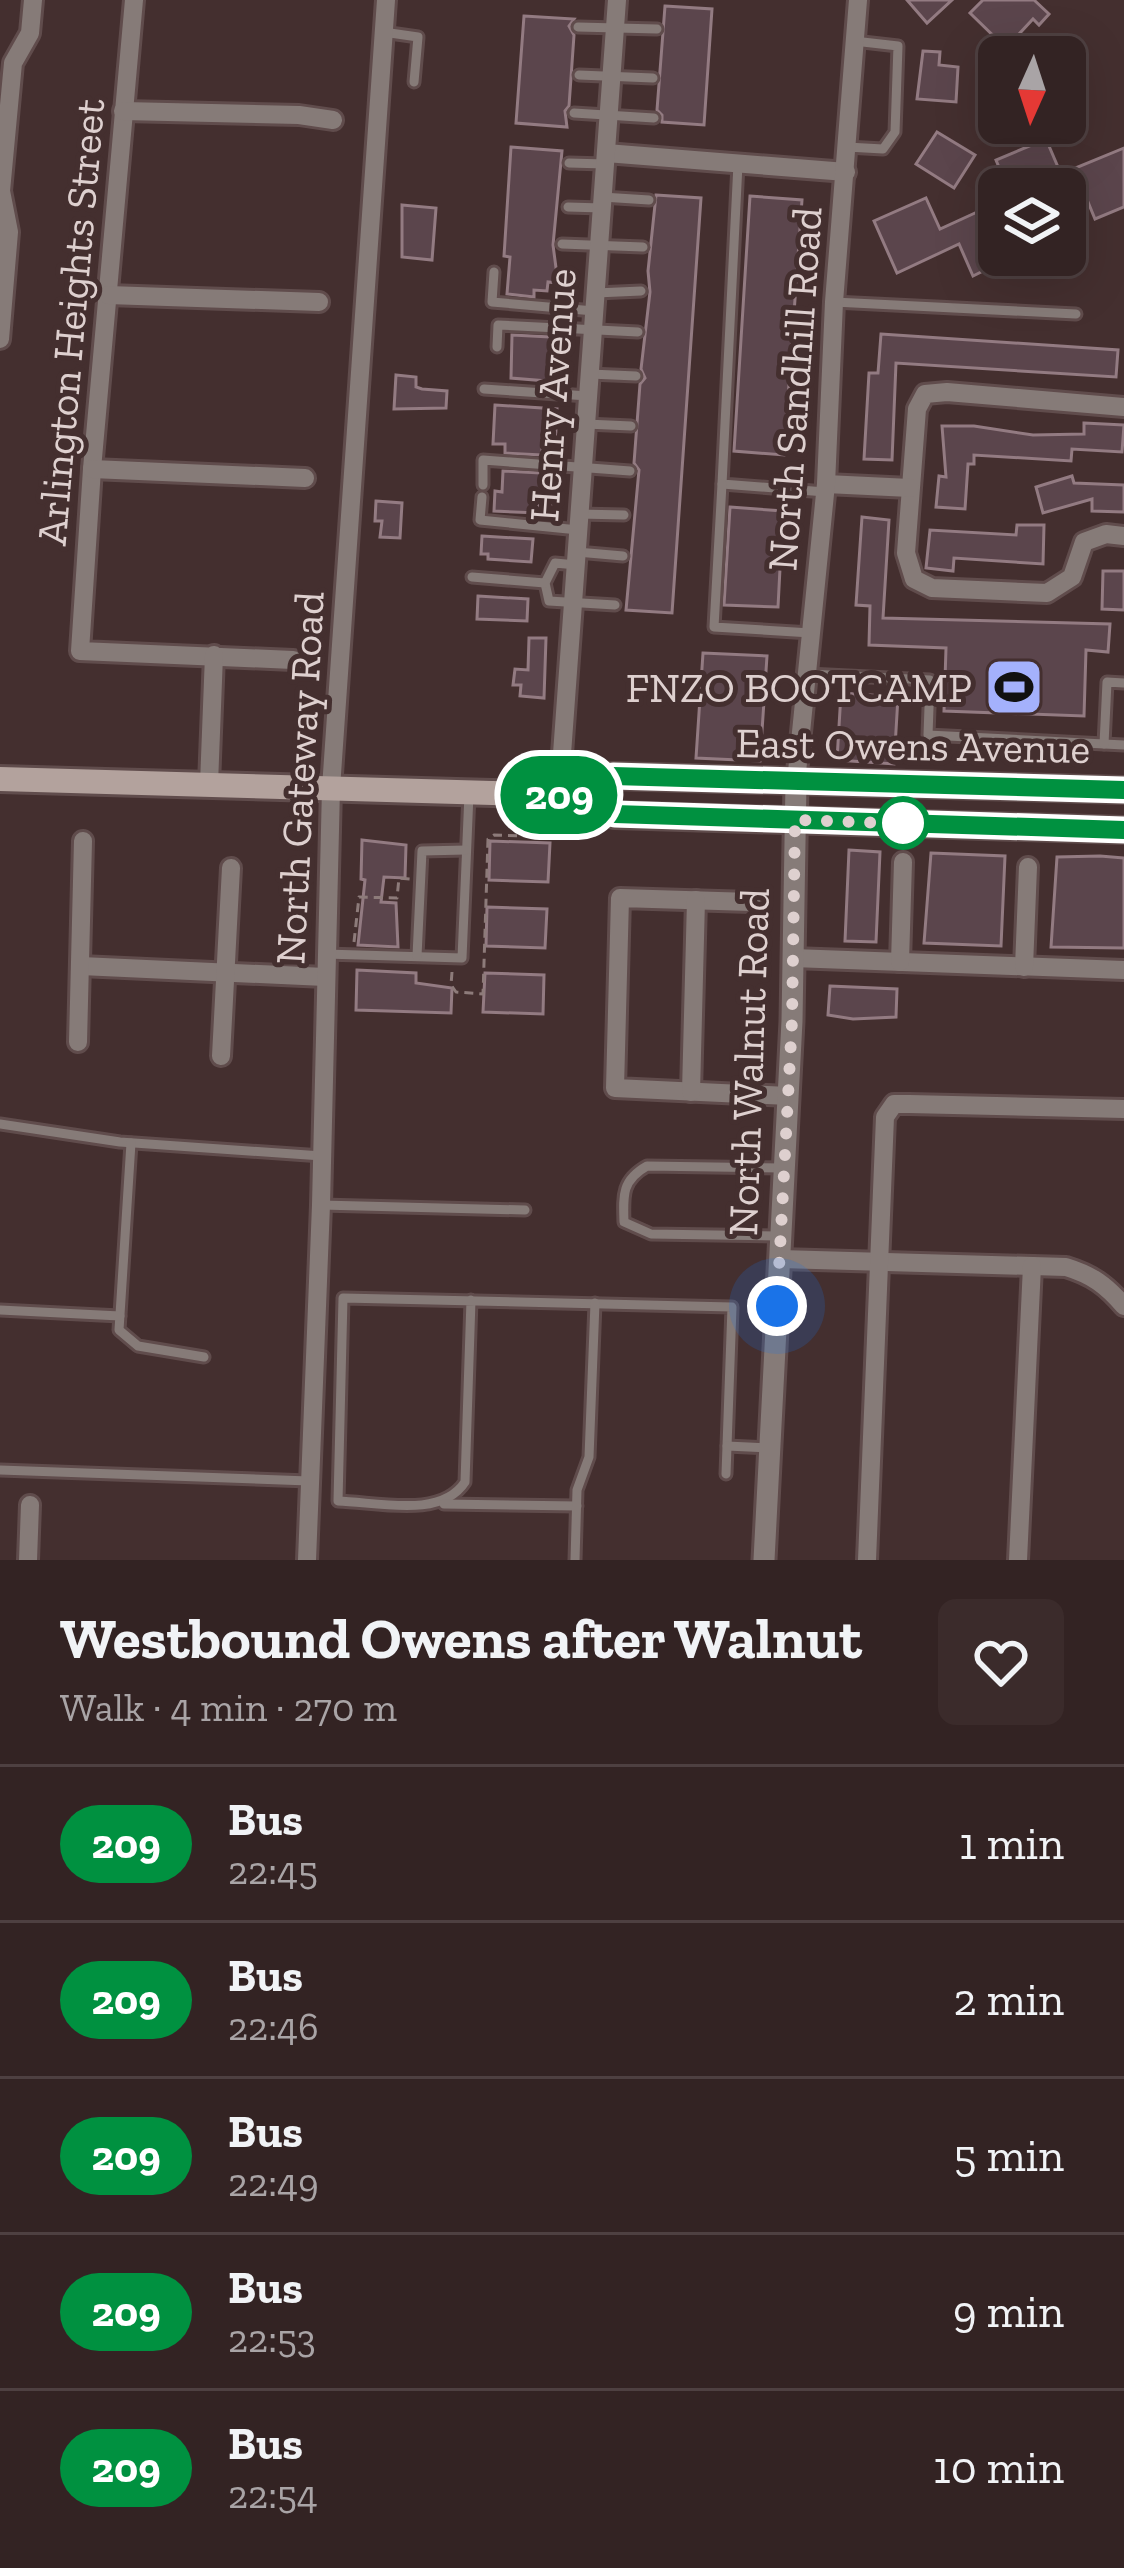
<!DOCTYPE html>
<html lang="en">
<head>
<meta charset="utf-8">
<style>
  body { margin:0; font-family:"Zilla Slab",serif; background:#3b2b2b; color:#f1f3f6; height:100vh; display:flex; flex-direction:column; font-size:45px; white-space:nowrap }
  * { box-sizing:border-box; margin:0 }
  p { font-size:39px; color:#a9a4a6 }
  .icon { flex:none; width:66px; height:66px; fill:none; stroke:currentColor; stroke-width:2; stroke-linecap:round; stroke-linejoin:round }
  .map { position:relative; height:1560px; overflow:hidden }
  .panel { display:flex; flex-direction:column; background:#332323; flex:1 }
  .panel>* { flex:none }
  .badge { padding:0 24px; border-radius:39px; font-size:42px; line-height:78px }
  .needle { width:78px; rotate:183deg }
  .controls { position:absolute; left:978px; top:36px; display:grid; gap:24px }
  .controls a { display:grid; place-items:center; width:108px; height:108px; border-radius:18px; background:#332323; box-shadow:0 12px 48px #0002,0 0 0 3px #4e4041; font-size:60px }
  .you { position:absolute; width:60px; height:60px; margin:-30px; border:9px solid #fff; border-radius:50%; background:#1a73e8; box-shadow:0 0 0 18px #1a73e833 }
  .map>.badge { position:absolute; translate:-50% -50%; box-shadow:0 0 0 6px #fff }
  .round { display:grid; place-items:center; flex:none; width:126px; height:126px; border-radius:18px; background:#3b2b2b }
  .headline { display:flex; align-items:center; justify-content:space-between; height:204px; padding:0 60px }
  h1 { font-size:57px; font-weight:800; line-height:90px }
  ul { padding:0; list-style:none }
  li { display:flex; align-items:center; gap:36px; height:156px; padding:0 60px; border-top:3px solid #4e4041 }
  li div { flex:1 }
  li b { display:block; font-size:45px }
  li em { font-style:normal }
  li .badge { min-width:132px; font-weight:700; text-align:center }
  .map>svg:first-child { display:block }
  .building { fill:#5b454c; stroke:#937b82; stroke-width:3 }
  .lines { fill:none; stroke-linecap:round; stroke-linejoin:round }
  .service-casing { stroke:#604c4c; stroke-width:15 }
  .minor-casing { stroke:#604c4c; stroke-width:24 }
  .tertiary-casing { stroke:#604c4c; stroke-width:27 }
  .secondary-casing { stroke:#604c4c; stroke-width:30 }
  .path { stroke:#8d7b7a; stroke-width:3; stroke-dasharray:9 6; stroke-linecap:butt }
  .service { stroke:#867b78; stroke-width:9 }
  .minor { stroke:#867b78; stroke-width:18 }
  .tertiary { stroke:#867b78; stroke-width:21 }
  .secondary { stroke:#b3a29d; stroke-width:24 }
  .line-casing { stroke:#fff; stroke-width:27 }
  .line { stroke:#009140; stroke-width:18 }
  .walk { stroke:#ded0cf; stroke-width:12; stroke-dasharray:0 21.6 }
  .stop-dot { fill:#fff; stroke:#009140; stroke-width:6 }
  .labels { text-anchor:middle; stroke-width:10; stroke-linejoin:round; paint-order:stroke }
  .street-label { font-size:42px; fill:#ded0cf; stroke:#442f2f }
  .poi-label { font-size:42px; fill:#ded0cf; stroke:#442f2f; text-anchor:end }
</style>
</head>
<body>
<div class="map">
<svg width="1124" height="1560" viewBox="0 0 1124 1560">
  <rect width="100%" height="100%" fill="#442f2f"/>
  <g class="building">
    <path d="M907 0H952L927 23Z"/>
    <path d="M983 0H1034L1049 14 1039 25 1033 19 1006 48 970 13Z"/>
    <path d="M665 6 712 9 704 125 662 122V115L657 110Z"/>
    <path d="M524 16 574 19 569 26 574 35 569 106 565 111 567 127 516 123Z"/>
    <path d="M923 51 940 52 939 65 958 67 956 102 917 99Z"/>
    <path d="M937 132 975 155 954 188 916 164Z"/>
    <path d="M1046 139 1061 174 1124 148V207L1095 219 1081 185 1070 189H1008L996 160Z"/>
    <path d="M511 147 562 151 553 245 558 283 548 282 547 291 534 290V297L507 294 510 257 504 256Z"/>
    <path d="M656 195 701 198 672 613 626 610 639 470 634 463 640 384 645 378 641 369 650 292 648 271Z"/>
    <path d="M750 196 802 200 784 455 734 451Z"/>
    <path d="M926 198 940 229 999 202V263L973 276 959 244 897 273 874 221Z"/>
    <path d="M402 205 436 208 432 260 402 257Z"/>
    <path d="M881 334 1118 350 1116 377 896 363 892 460 864 459 869 373H878Z"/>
    <path d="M512 335 550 337V344L562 345 560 371H548V381L511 378Z"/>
    <path d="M396 375 416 377V387L422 389 447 391 446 408 394 409Z"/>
    <path d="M495 405 557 409 555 448 542 447V455L505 453V444H493Z"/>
    <path d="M1084 423 1124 425 1122 452 1072 449 1071 461 974 455V464H968L965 509 936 507 939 476 946 477 942 426H974L1033 435 1084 434Z"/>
    <path d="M503 471 541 473 540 478 552 479 551 504H538V513L494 511 495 491 502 492Z"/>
    <path d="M1072 476 1074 483 1124 485V512L1092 511V499L1043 513 1036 487Z"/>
    <path d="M376 501 402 503 400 538 380 537 382 521H375Z"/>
    <path d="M730 507 783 511 778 607 724 605Z"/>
    <path d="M862 517 889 520 883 618 1110 624 1108 652 1086 650 1084 716 944 711 946 648 869 645 870 606 856 605Z"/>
    <path d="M1017 525H1044L1043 564 954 558 953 571 926 568 930 530 1016 535Z"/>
    <path d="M482 536 533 539 531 562 488 559V554H481Z"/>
    <path d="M1103 571H1124V610L1102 609Z"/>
    <path d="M478 596 528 599 527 621 477 619Z"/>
    <path d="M529 638H546L544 698 520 696 521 685H513L515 669 528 670Z"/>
    <path d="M703 653 767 656 760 761 696 758Z"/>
    <path d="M841 693 898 697 894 764 837 760Z"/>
    <path d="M362 840 406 845 405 878 384 877 381 902 396 903 398 947 358 945 365 880 361 879Z"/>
    <path d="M490 841 550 843 548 882 489 880Z"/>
    <path d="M849 850 880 852 876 942 845 941Z"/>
    <path d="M931 853 1005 856 1001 946 924 943Z"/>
    <path d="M1100 856 1124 858V948L1051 947 1057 857Z"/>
    <path d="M487 907 547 909 545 948 486 946Z"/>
    <path d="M357 970 416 973V983L452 988 451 1013 356 1010Z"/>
    <path d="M485 973 544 975 543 1014 483 1012Z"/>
    <path d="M830 986 897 989 896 1017 853 1019 828 1015Z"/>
  </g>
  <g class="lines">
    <g class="service-casing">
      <g id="service">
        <path d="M578 27 657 29"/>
        <path d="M383 32 418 37 414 82"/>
        <path d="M579 75 653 78"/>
        <path d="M574 113 654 118"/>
        <path d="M847 147 883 149 895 132 898 46 854 41"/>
        <path d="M569 163 605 164"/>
        <path d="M738 164 722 484 825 492"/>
        <path d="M602 197 649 200"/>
        <path d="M568 207 602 208"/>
        <path d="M562 244 643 247"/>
        <path d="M494 272 492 302 594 311"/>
        <path d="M596 293 641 291"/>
        <path d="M834 302 1076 314"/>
        <path d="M497 347 498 325 638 332"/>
        <path d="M590 374 636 376"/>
        <path d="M484 389 588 396"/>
        <path d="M586 424 631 426"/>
        <path d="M722 484 714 627 811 633"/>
        <path d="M483 485V460L630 471"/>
        <path d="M482 497 480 520 578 530"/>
        <path d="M579 514 624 515"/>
        <path d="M577 552 623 556"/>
        <path d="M576 565 555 563 545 583 549 601 615 605"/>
        <path d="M472 577 545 583"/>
        <path d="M808 674 930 680 928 735 1124 745"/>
        <path d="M1104 744 1107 682 1124 683"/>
        <path d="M325 954 462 958 469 794"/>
        <path d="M417 956 422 851 466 850"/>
        <path d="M0 1124 120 1142 322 1156"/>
        <path d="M131 1143 119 1330 138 1346 204 1357"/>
        <path d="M321 1205 525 1210"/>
        <path d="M777 1236 651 1234 624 1222C623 1195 622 1180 647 1166L784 1168"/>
        <path d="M471 1300 465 1482C441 1519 377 1502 338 1501L343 1298 732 1307 726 1474"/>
        <path d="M0 1310 120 1316"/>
        <path d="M727 1446 769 1448"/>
        <path d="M0 1470 309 1481"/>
        <path d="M444 1504 577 1506"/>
        <path d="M575 1560 577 1490 589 1457 595 1303"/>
      </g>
    </g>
    <g class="minor-casing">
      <g id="minor">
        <path d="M134 0 92 469 80 651 293 660"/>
        <path d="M123 111 299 115 333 120"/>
        <path d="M606 153 846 172"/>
        <path d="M108 295 319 302"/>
        <path d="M0 339 9 232 1 191 13 63 30 33 33 0"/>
        <path d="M1124 407 947 392 925 394 917 409 906 553 914 579 932 588 1047 593 1072 577 1084 542 1106 534 1124 536"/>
        <path d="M92 469 305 478"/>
        <path d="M826 484 910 488"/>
        <path d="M796 782 826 484 834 302 858 0"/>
        <path d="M209 784 214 655"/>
        <path d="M559 795 617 0"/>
        <path d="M751 902 620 898 615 1088 788 1096"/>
        <path d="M793 958 1124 970"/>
        <path d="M900 962 903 862"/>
        <path d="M81 966 325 977"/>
        <path d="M1024 967 1028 867"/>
        <path d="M78 1042 83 841"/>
        <path d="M221 1056 231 868"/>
        <path d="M691 1092 696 900"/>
        <path d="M780 1259 1066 1267C1092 1275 1106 1285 1124 1306"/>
        <path d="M28 1560 30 1505"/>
        <path d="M307 1560 321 1205 331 788 386 0"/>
        <path d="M867 1560 885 1117 894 1104H909L1124 1109"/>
        <path d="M1018 1560 1032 1266"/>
      </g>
    </g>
    <g class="tertiary-casing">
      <path id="tertiary" d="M764 1560 792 1021 796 782"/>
    </g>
    <g class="secondary-casing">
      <g id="secondary">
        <path d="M0 779 559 795 615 815 1124 830"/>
        <path d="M559 795 613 776 1124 790"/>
      </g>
    </g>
    <g class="path">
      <path d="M354 942 359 897 397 898 399 878 411 879"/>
      <path d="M452 972 451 985 456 992 483 994 488 839 494 835 528 836"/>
    </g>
    <use href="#service" class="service"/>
    <use href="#minor" class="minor"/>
    <use href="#tertiary" class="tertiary"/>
    <use href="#secondary" class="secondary"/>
  </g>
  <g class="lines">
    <g class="line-casing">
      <path id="line" d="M1124 790 613 776 559 795 615 814 1124 830"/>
    </g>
    <use href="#line" class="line"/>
    <path class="walk" d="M777 1306 792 1021 795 820 912 824 903 823"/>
  </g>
  <defs>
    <g id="stadium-square" transform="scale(3)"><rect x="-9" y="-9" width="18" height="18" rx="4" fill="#a4b1fc" stroke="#442f2f"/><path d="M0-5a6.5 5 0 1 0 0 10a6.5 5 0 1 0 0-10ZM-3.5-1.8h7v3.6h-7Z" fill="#111"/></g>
  </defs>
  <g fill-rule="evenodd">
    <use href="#stadium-square" x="1014" y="687"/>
  </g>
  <circle class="stop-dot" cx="903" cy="823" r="24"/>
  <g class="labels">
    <g class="street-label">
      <text transform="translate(70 322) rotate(-85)" y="15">Arlington Heights Street</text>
      <text transform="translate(794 389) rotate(-86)" y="15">North Sandhill Road</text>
      <text transform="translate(552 395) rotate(-86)" y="15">Henry Avenue</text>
      <text transform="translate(913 745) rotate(1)" y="15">East Owens Avenue</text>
      <text transform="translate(299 778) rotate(-87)" y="15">North Gateway Road</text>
      <text transform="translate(748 1062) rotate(-88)" y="15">North Walnut Road</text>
    </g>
    <g class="poi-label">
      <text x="972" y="702">FNZO BOOTCAMP</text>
    </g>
  </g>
</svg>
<div class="controls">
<a><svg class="needle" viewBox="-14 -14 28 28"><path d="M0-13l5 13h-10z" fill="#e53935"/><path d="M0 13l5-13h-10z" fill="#a9a4a6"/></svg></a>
<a><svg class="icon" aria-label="layers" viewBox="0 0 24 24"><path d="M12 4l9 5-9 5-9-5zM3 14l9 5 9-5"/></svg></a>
</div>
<div class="you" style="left:777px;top:1306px"></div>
<b class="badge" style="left:559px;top:795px;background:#009140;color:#fff">209</b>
</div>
<section class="panel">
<div class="headline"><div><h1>Westbound Owens after Walnut</h1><p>Walk · 4 min · 270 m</p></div><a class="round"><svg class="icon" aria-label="heart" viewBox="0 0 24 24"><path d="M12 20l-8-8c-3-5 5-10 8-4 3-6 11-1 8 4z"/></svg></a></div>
<ul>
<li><span class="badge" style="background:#009140;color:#fff">209</span><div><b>Bus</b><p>22:45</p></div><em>1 min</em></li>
<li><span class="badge" style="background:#009140;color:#fff">209</span><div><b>Bus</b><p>22:46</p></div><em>2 min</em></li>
<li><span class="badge" style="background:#009140;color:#fff">209</span><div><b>Bus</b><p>22:49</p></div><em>5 min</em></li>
<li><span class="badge" style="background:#009140;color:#fff">209</span><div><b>Bus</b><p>22:53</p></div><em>9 min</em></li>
<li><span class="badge" style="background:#009140;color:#fff">209</span><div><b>Bus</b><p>22:54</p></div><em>10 min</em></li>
</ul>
</section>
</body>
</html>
